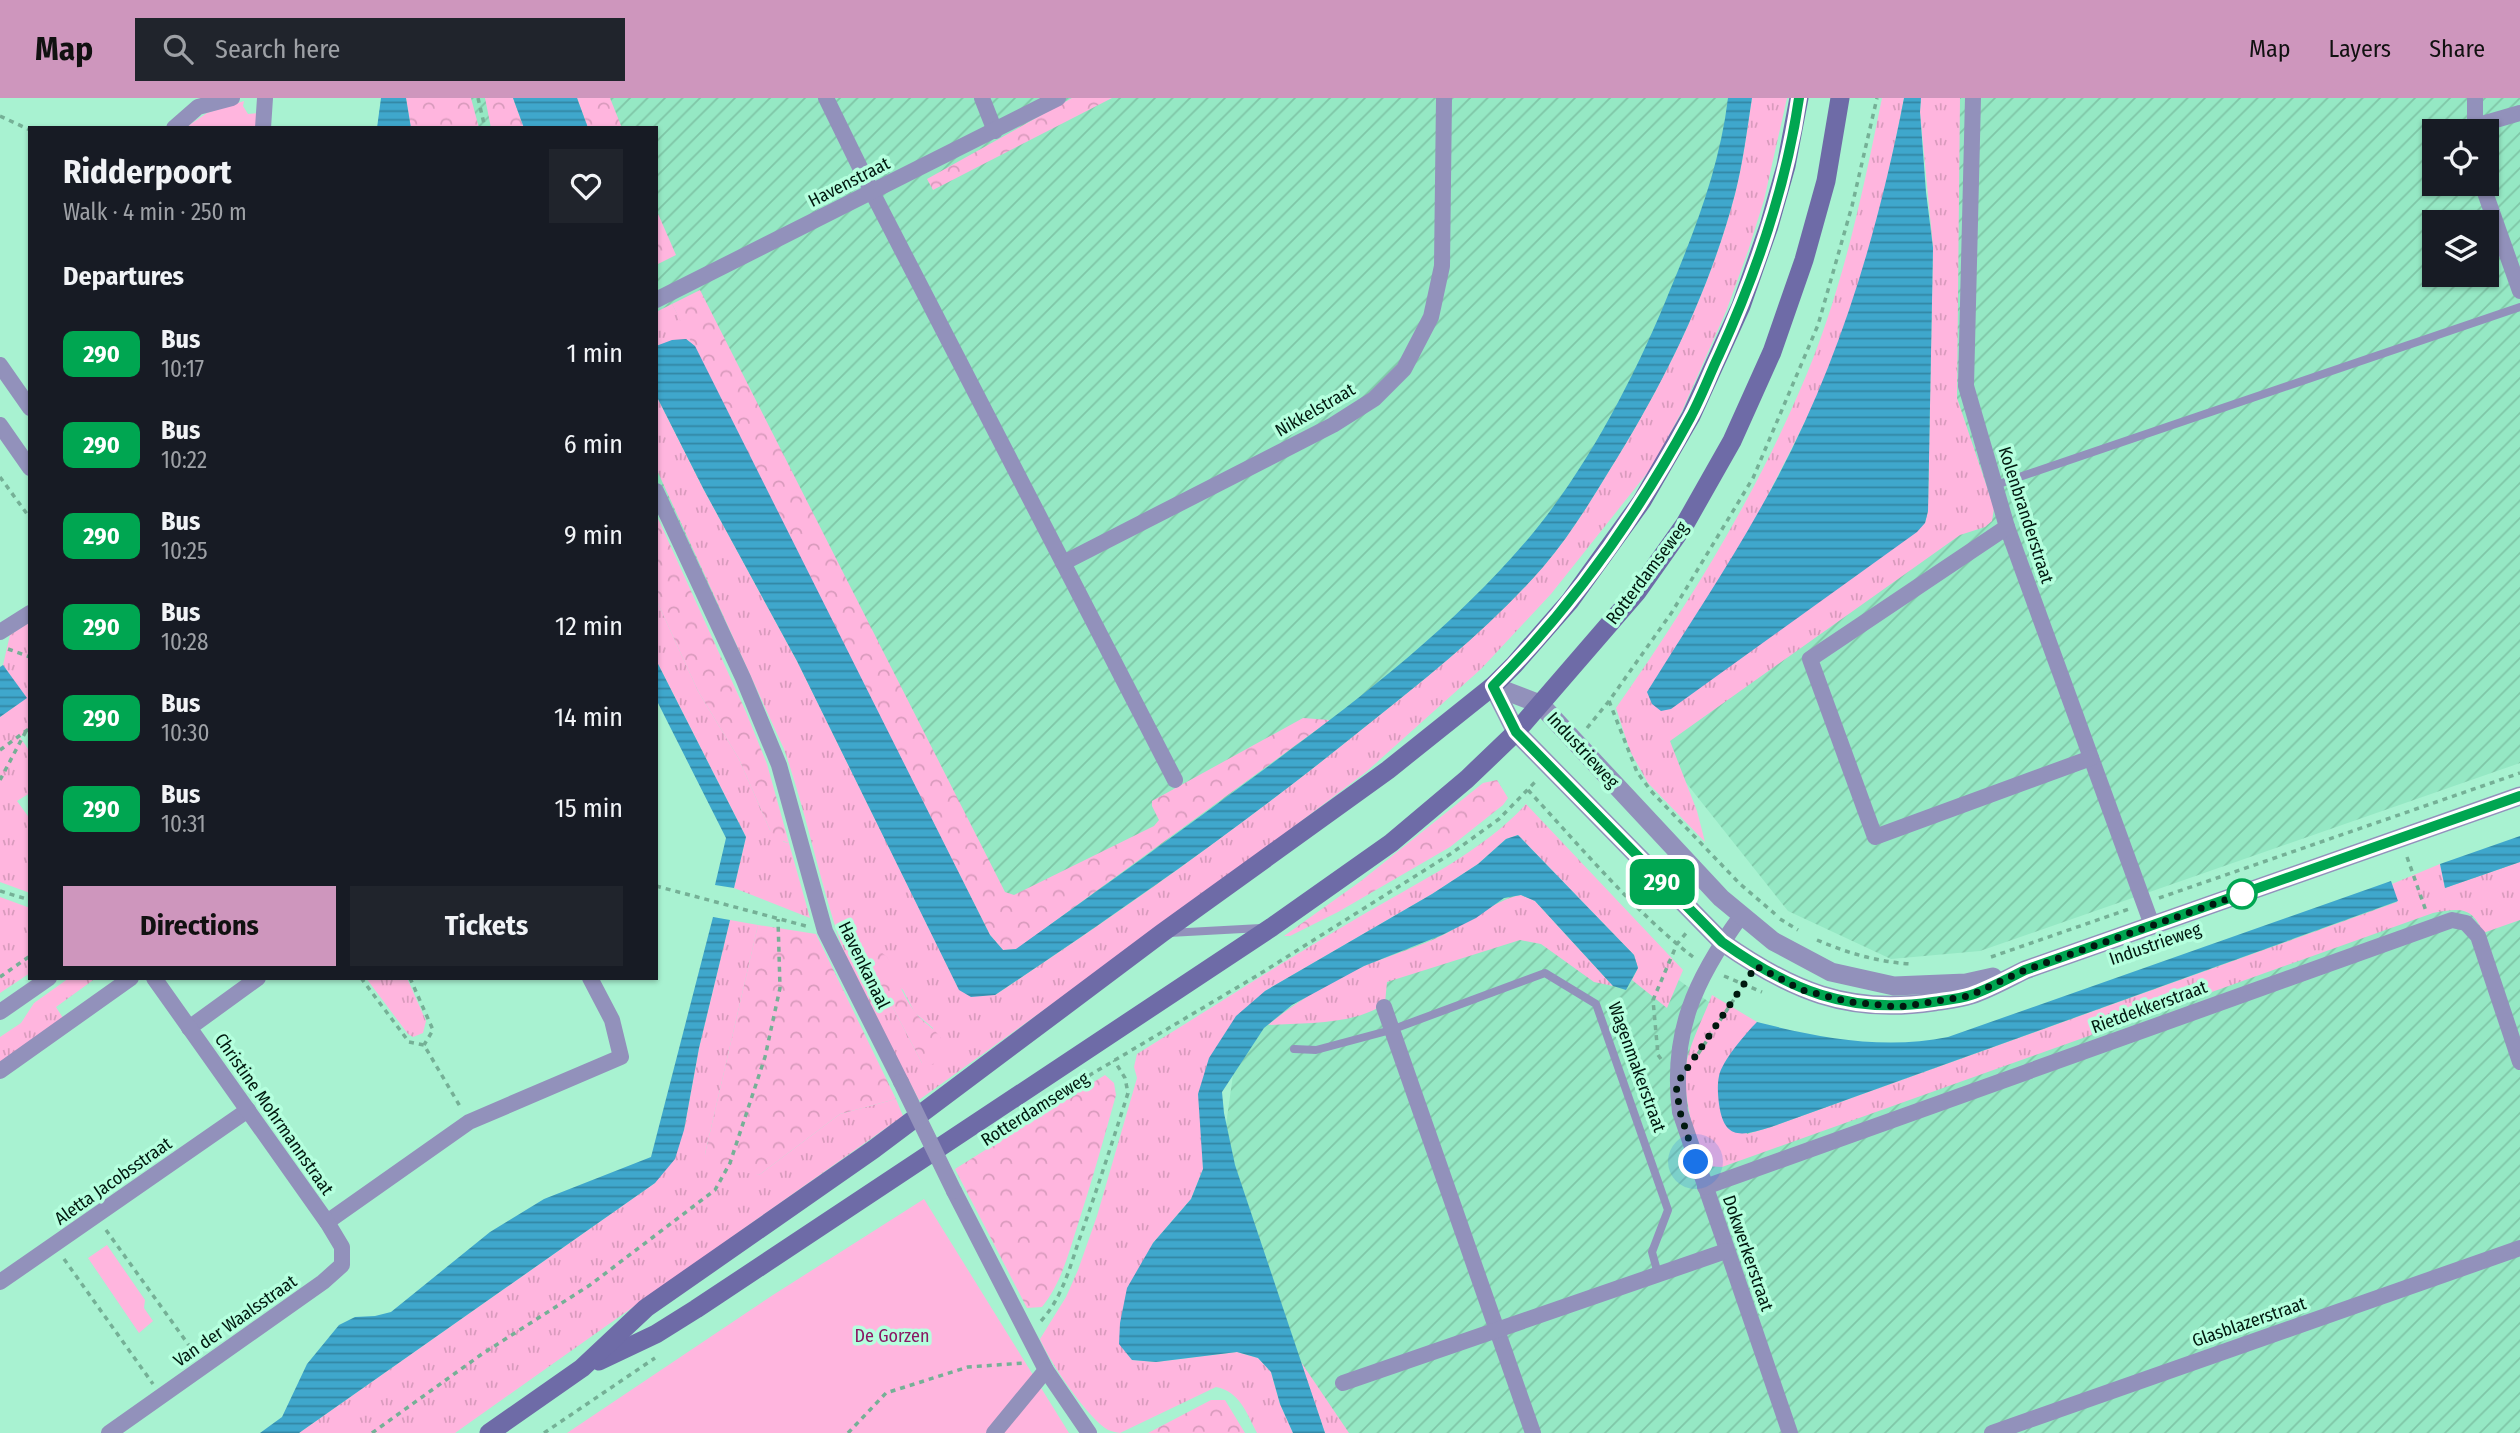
<!DOCTYPE html>
<html lang="en">
<head>
<meta charset="utf-8">
<style>
  body { margin:0; font-family:"Fira Sans Condensed",sans-serif; background:#20242c; color:#f1f3f6; height:100vh; display:flex; flex-direction:column; font-size:26px; white-space:nowrap }
  * { box-sizing:border-box; margin:0 }
  p { font-size:23px; color:#9ea1a6 }
  .icon { flex:none; width:38px; height:38px; fill:none; stroke:currentColor; stroke-width:2; stroke-linecap:round; stroke-linejoin:round }
  .map { position:relative; flex:1; overflow:hidden }
  .drawer { position:absolute; left:28px; top:28px; width:630px; height:854px; display:flex; flex-direction:column; background:#171b24; border-radius:0px; box-shadow:0 2px 5px #0004 }
  .drawer>* { flex:none }
  .badge { padding:0 14px; border-radius:10px; font-size:24px; line-height:46px }
  .buttons { position:absolute; left:2422px; top:21px; display:grid; gap:14px }
  .buttons a { display:grid; place-items:center; width:77px; height:77px; border-radius:0px; background:#171b24; box-shadow:0 2px 5px #0004; font-size:35px }
  .you { position:absolute; width:35px; height:35px; margin:-18px; border:5px solid #fff; border-radius:50%; background:#1a73e8; box-shadow:0 0 0 10px #1a73e833 }
  .map>.badge { position:absolute; translate:-50% -50%; box-shadow:0 0 0 4px #fff }
  h2 { padding:0 35px; font-size:26px; line-height:63px }
  .round { display:grid; place-items:center; flex:none; width:74px; height:74px; border-radius:0px; background:#20242c }
  .summary { display:flex; align-items:center; justify-content:space-between; height:119px; padding:0 35px }
  h1 { font-size:33px; font-weight:700; line-height:52px }
  .action { display:flex; gap:14px; margin-top:auto; padding:14px 35px }
  .action a { flex:1; height:80px; border-radius:0px; background:#ce96bd; color:#111; font-size:28px; font-weight:700; line-height:80px; text-align:center }
  .action a+a { background:#20242c; color:#f1f3f6 }
  ul { padding:0; list-style:none }
  li { display:flex; align-items:center; gap:21px; height:91px; padding:0 35px }
  li div { flex:1 }
  li b { display:block; font-size:26px }
  li em { font-style:normal }
  li .badge { min-width:77px; font-weight:700; text-align:center }
  header { display:flex; align-items:center; gap:42px; box-sizing:border-box; height:98px; padding:0 35px; background:#ce96bd; color:#111 }
  header strong { font-size:33px }
  nav { display:flex; gap:38px; margin-inline-start:auto; font-size:24px }
  .search { width:490px; height:63px; background:#20242c; display:flex; align-items:center; gap:18px; box-sizing:border-box; padding:0 24px; border-radius:0px; color:#9ea1a6; font-size:26px }
  .map>svg:first-child { display:block }
  .industrial { fill:url(#industrial-furrows); fill-rule:evenodd }
  .grass { fill:url(#grass-tufts); fill-rule:evenodd }
  .forest { fill:url(#forest-crowns) }
  .park { fill:#ffb5de }
  .water { fill:url(#water-rules) }
  .lines { fill:none; stroke-linecap:round; stroke-linejoin:round }
  .path { stroke:#75b096; stroke-width:3.5; stroke-dasharray:5 5; stroke-linecap:butt }
  .service { stroke:#9291bb; stroke-width:8 }
  .minor { stroke:#9291bb; stroke-width:16 }
  .tertiary { stroke:#9291bb; stroke-width:19 }
  .secondary { stroke:#6e6ba7; stroke-width:19 }
  .minor-bridge { stroke:#9291bb; stroke-width:16 }
  .line-casing { stroke:#fff; stroke-width:16 }
  .line { stroke:#00a651; stroke-width:10 }
  .walk { stroke:#00190f; stroke-width:7; stroke-dasharray:0 12.6 }
  .stop-dot { fill:#fff; stroke:#00a651; stroke-width:3.5 }
  .labels { text-anchor:middle; stroke-width:7; stroke-linejoin:round; paint-order:stroke }
  .street-label { font-size:18px; fill:#00190f; stroke:#b5ffde }
  .park-label { font-size:18px; fill:#891763; stroke:#b5ffde }
</style>
</head>
<body>
<header>
<strong>Map</strong>
<div class="search"><svg class="icon" aria-label="search" viewBox="0 0 24 24"><circle cx="10" cy="10" r="6"/><path d="M15 15l6 6"/></svg>Search here</div>
<nav><a>Map</a><a>Layers</a><a>Share</a></nav>
</header>
<div class="map">
<svg width="2520" height="1335" viewBox="0 0 2520 1335">
  <defs>
    <pattern id="industrial-furrows" width="10" height="10" patternUnits="userSpaceOnUse" patternTransform="scale(1.75)"><rect width="10" height="10" fill="#95e8c4"/><path d="M-1 1l2-2M0 10L10 0M9 11l2-2" fill="none" stroke="#7fc6a7"/></pattern>
    <pattern id="grass-tufts" width="24" height="20" patternUnits="userSpaceOnUse" patternTransform="scale(1.75)"><rect width="24" height="20" fill="#ffb5de"/><path d="M3 7l-1-3M5 7V3M7 7l1-3M15 17l-1-3M17 17v-4M19 17l1-3" fill="none" stroke="#d99bbd"/></pattern>
    <pattern id="forest-crowns" width="20" height="18" patternUnits="userSpaceOnUse" patternTransform="scale(1.75)"><rect width="20" height="18" fill="#ffb5de"/><path d="M2 6a3 3 0 1 1 6 0M12 15a3 3 0 1 1 6 0" fill="none" stroke="#d99bbd"/></pattern>
    <pattern id="water-rules" width="6" height="5" patternUnits="userSpaceOnUse" patternTransform="scale(1.75)"><rect width="6" height="5" fill="#3fa7cc"/><path d="M0 2.5h6" fill="none" stroke="#3287a4"/></pattern>
  </defs>
  <rect width="100%" height="100%" fill="#a8f2d1"/>
  <g class="industrial">
    <path d="M433 0H1751L1657 326 1535 502 977 925 929 884 656 399V30H449Z"/>
    <path d="M1934 0H2520V665L1980 853 1891 861 1788 813 1641 628 1919 431ZM2434 33H2487V86H2434ZM2434 124H2487V177H2434Z"/>
    <path d="M2520 755V1335H1325L1219 1077 1238 941 1522 768 1845 1003Z"/>
  </g>
  <g class="grass">
    <path d="M1752 0H1787L1764 102 1748 153 1727 211 1682 313 1652 369 1551 496 1481 571 1366 674 1217 787 919 1002C892 950 860 898 840 843 819 780 806 714 784 651L656 370V297L704 392 797 563 959 891 995 897C1122 813 1248 724 1366 628 1428 579 1491 529 1543 469 1568 440 1589 406 1609 373 1663 287 1709 195 1735 96 1743 65 1747 32 1752 0ZM869 864 903 892 915 915 933 930 922 965Z"/>
    <path d="M1882 0H1904C1885 100 1859 199 1819 293 1803 330 1783 367 1765 403L1925 425 1928 413 1933 150 1920 14 1921 0H1960L1957 300 1994 410 1992 423 1985 429 1960 437 1670 643 1697 713 1705 744 1648 685 1630 653 1616 610C1686 510 1752 404 1800 292 1841 199 1862 99 1882 0Z"/>
    <path d="M672 206 695 248 686 241 656 248V214Z"/>
    <path d="M656 501 698 593 739 661 770 732 784 744 789 745 810 820 734 790 746 739 656 562Z"/>
    <path d="M30 524V631L20 639 30 654V695L17 703 30 721V795L0 784V619L26 600 3 567 10 537Z"/>
    <path d="M1526 706 1683 872 1667 910 1632 882 1638 870 1634 857 1518 737 1506 741 1478 766 1432 796 1265 893 1202 1037 1203 1071 1191 1101 1153 1145 1120 1246 1132 1262 1156 1264 1237 1254 1258 1260 1271 1274 1280 1306 1293 1335H1257C1246 1314 1240 1294 1216 1289L1120 1335C1114 1334 1109 1333 1105 1330 1086 1317 1049 1263 1040 1241L1066 1199 1078 1172 1097 1118 1137 980 1134 969 1137 956C1211 910 1284 863 1359 819 1413 787 1484 753 1526 706Z"/>
    <path d="M2520 764V822L2483 835C2473 808 2458 810 2433 815L1722 1069 1704 1068C1695 1042 1682 995 1686 968 1688 949 1705 916 1712 897L1757 924 1725 965 1747 1036 1771 1029 2397 804 2392 786 2440 766 2445 790Z"/>
    <path d="M1521 797 1535 803 1613 888 1594 884 1541 846 1520 842 1387 884 1385 905C1357 927 1303 925 1268 927 1297 903 1329 884 1364 868 1391 857 1419 849 1445 836 1470 823 1495 802 1521 797Z"/>
    <path d="M0 799 30 810V875L0 895Z"/>
    <path d="M730 822 758 827 705 1056 759 1077 840 1016 896 1001 903 1018 455 1335H299L655 1085 684 1032 699 950Z"/>
    <path d="M69 880H96L56 909 63 920 0 965V939L21 925 34 905Z"/>
    <path d="M366 880H407L426 923 423 935 413 939 408 936Z"/>
    <path d="M1301 1264 1349 1335H1325Z"/>
  </g>
  <g class="forest">
    <path d="M406 0H471L479 30H411Z"/>
    <path d="M485 0H513L524 30H491Z"/>
    <path d="M577 0H610L622 30H588Z"/>
    <path d="M1072 0H1112L933 92 927 81Z"/>
    <path d="M656 111 676 157 656 167Z"/>
    <path d="M700 192 1005 794 1014 797 1154 728 1159 722 1152 708V703L1303 620 1330 622 1017 851 1003 852 990 837 672 206Z"/>
    <path d="M656 416 746 614 767 666 789 745 776 741 770 732 739 661 698 593 656 501Z"/>
    <path d="M1497 682 1508 700 1503 707 1450 749 1338 814 1290 838H1284L1361 783 1483 685Z"/>
    <path d="M758 827 816 836 896 1001 840 1016 759 1077 720 1070 705 1056Z"/>
    <path d="M871 850 880 853 887 859C895 877 903 898 915 914 924 927 939 931 944 947L933 967 922 965 869 864 867 856Z"/>
    <path d="M1105 977 1114 985 1116 997C1104 1040 1092 1083 1078 1126 1069 1154 1061 1186 1042 1209L1027 1210 955 1071Z"/>
    <path d="M1211 1302H1225L1245 1335H1148Z"/>
  </g>
  <g class="park">
    <path d="M244 3 243 8 248 16 258 15 257 30H185L207 15Z"/>
    <path d="M924 1101 1069 1335H567L773 1197Z"/>
    <path d="M107 1147 145 1202 144 1210 153 1223 139 1235 88 1160Z"/>
  </g>
  <g class="water">
    <path d="M381 0H406L411 30H377Z"/>
    <path d="M513 0H577L588 30H524Z"/>
    <path d="M1728 0H1752C1747 32 1743 65 1735 96 1709 195 1663 287 1609 373 1589 406 1568 440 1543 469 1491 529 1428 579 1366 628 1248 724 1122 812 995 897L971 899 959 892 797 563 704 392 656 297V248L672 242 686 241 695 248 990 837 1003 852 1016 851C1104 788 1191 726 1278 661 1366 596 1456 526 1528 441 1587 371 1636 277 1670 192 1696 130 1720 67 1728 0Z"/>
    <path d="M1904 0H1921L1920 14 1926 94 1933 150 1928 413 1925 425 1917 434 1671 611 1661 613 1652 606 1647 594C1686 531 1728 469 1764 404 1835 279 1877 140 1904 0Z"/>
    <path d="M656 562 746 739 734 790 715 787 726 740 656 601Z"/>
    <path d="M3 567 27 600 0 619V569Z"/>
    <path d="M1518 737 1634 857 1638 870 1626 892 1613 888 1535 803 1521 797 1504 800 1476 820 1442 837 1364 868 1292 907 1264 930 1222 994 1224 1015 1235 1067 1325 1335H1293L1280 1306 1271 1274 1258 1260 1237 1254 1156 1264 1132 1262 1119 1246 1120 1225 1127 1190 1153 1145 1191 1101 1203 1071 1198 996 1209 960 1236 918 1265 893 1432 796 1478 766 1506 741Z"/>
    <path d="M2520 738V764L2445 790 2440 766Z"/>
    <path d="M2391 783 2398 803 1771 1029C1742 1038 1724 1043 1719 1006 1718 998 1717 987 1719 978 1722 963 1746 935 1757 924 1820 940 1884 952 1948 939Z"/>
    <path d="M713 819 730 822 699 950 684 1032 675 1061 655 1085 299 1335H260L282 1319 307 1266 339 1227 355 1219 375 1218 391 1214 490 1134 544 1101 651 1059Z"/>
  </g>
  <g class="lines">
    <g class="path">
      <path d="M478 0 485 30"/>
      <path d="M0 18 30 32"/>
      <path d="M0 379 30 420"/>
      <path d="M8 551 30 559"/>
      <path d="M1609 603 1637 674 1651 693 1739 785 1775 816"/>
      <path d="M1587 630 1609 603 1672 514 1753 380 1818 227 1852 108 1877 0"/>
      <path d="M0 652 30 630"/>
      <path d="M0 682 26 633"/>
      <path d="M1528 692C1579 747 1634 813 1693 859"/>
      <path d="M2407 759 2426 813"/>
      <path d="M656 788 806 828"/>
      <path d="M0 793 30 802"/>
      <path d="M2159 800 2520 675"/>
      <path d="M1780 821 1798 832"/>
      <path d="M1817 842C1847 855 1878 864 1911 866"/>
      <path d="M1991 859 2129 811"/>
      <path d="M1724 878 1762 894"/>
      <path d="M0 879 30 858"/>
      <path d="M361 880 409 944 424 947 461 1010"/>
      <path d="M410 880 433 932 424 947"/>
      <path d="M1698 956 1744 886"/>
      <path d="M1661 961 1658 957 1653 902 1677 846 1687 834"/>
      <path d="M1063 993 1258 877 1452 755 1499 721 1538 681"/>
      <path d="M106 1132 193 1253"/>
      <path d="M64 1161 153 1286"/>
      <path d="M1041 1223C1061 1201 1069 1173 1078 1145 1096 1095 1112 1045 1128 995L1125 980 1114 962"/>
      <path d="M372 1335 482 1256 590 1187 715 1092 730 1065 765 959 780 890 778 821"/>
      <path d="M544 1335 655 1260"/>
      <path d="M848 1335 886 1295 968 1269 1024 1265"/>
    </g>
    <g class="service">
      <path d="M1993 388 2520 209"/>
      <path d="M1169 835 1261 830"/>
      <path d="M1294 951 1316 952 1391 932 1545 875 1596 906 1668 1112 1652 1154 1658 1176"/>
    </g>
    <g class="minor">
      <path d="M826 0 872 94 1175 682"/>
      <path d="M982 0 995 33"/>
      <path d="M1973 0 1966 288 2007 429 2152 827"/>
      <path d="M2475 28 2520 15"/>
      <path d="M174 30 198 9 232 0"/>
      <path d="M263 30 265 0"/>
      <path d="M2475 33V0"/>
      <path d="M2482 86 2520 193"/>
      <path d="M656 202 1058 0"/>
      <path d="M0 267 30 310"/>
      <path d="M0 327 30 370"/>
      <path d="M656 393 743 580 779 667 825 833 901 984"/>
      <path d="M2007 429 1810 561 1875 739 2091 660"/>
      <path d="M1063 465 1333 327 1374 301 1404 271 1431 219 1442 168 1444 0"/>
      <path d="M0 534 30 515"/>
      <path d="M1741 818C1695 881 1670 935 1680 1014L1790 1335"/>
      <path d="M1384 909 1533 1335"/>
      <path d="M0 914 49 880"/>
      <path d="M189 930 258 880"/>
      <path d="M0 973 131 880"/>
      <path d="M1705 1089 2452 822 2466 825 2478 838 2520 964"/>
      <path d="M954 1093 1046 1272 1089 1335"/>
      <path d="M327 1124 469 1024 621 959 612 922 590 880"/>
      <path d="M0 1184 248 1012"/>
      <path d="M1343 1285 1726 1153"/>
      <path d="M109 1335 323 1184 342 1167V1149L327 1124 154 880"/>
      <path d="M994 1335 1046 1272"/>
      <path d="M1992 1335 2520 1150"/>
    </g>
    <g class="tertiary">
      <path d="M1493 588 1516 634 1722 844C1790 892 1848 917 1933 904 1945 902 1959 901 1971 897 1989 891 2007 881 2025 872L2520 698"/>
      <path d="M1493 588 1540 606 1721 800 1773 843 1831 874 1894 888 1966 885 1993 879"/>
    </g>
    <g class="secondary">
      <path d="M599 1263 656 1236 696 1211 1272 829 1391 745 1467 681 1516 634 1637 494 1685 426 1732 343 1772 254 1804 162 1826 83 1840 0"/>
      <path d="M489 1335 582 1270 646 1210 874 1051 1162 835 1388 672 1493 588 1514 567 1570 503 1642 403 1691 318 1741 208 1769 128 1786 68 1799 0"/>
    </g>
    <path class="minor-bridge" d="M901 984 954 1093"/>
  </g>
  <g class="lines">
    <g class="line-casing">
      <path id="line" d="M1799 0C1786 89 1756 176 1719 257 1709 278 1701 300 1690 320 1637 418 1572 509 1493 588L1516 634 1722 844C1790 892 1848 917 1933 904 1945 902 1959 901 1971 897 1989 891 2007 881 2025 872L2520 698"/>
    </g>
    <use href="#line" class="line"/>
    <path class="walk" d="M1696 1064 1680 1014 1676 987 1756 868 1802 892 1850 904 1899 909 1969 898 2025 872 2242 796"/>
  </g>
  <circle class="stop-dot" cx="2242" cy="796" r="14"/>
  <g class="labels">
    <g class="street-label">
      <text transform="translate(849 84) rotate(-27)" y="6">Havenstraat</text>
      <text transform="translate(1315 312) rotate(-30)" y="6">Nikkelstraat</text>
      <text transform="translate(2026 417) rotate(72)" y="6">Kolenbranderstraat</text>
      <text transform="translate(1647 475) rotate(-53)" y="6">Rotterdamseweg</text>
      <text transform="translate(1583 652) rotate(47)" y="6">Industrieweg</text>
      <text transform="translate(2155 846) rotate(-19)" y="6">Industrieweg</text>
      <text transform="translate(864 867) rotate(64)" y="6">Havenkanaal</text>
      <text transform="translate(2149 909) rotate(-20)" y="6">Rietdekkerstraat</text>
      <text transform="translate(1637 969) rotate(70)" y="6">Wagenmakerstraat</text>
      <text transform="translate(1035 1011) rotate(-32)" y="6">Rotterdamseweg</text>
      <text transform="translate(274 1016) rotate(55)" y="6">Christine Mohrmannstraat</text>
      <text transform="translate(113 1083) rotate(-35)" y="6">Aletta Jacobsstraat</text>
      <text transform="translate(1748 1155) rotate(71)" y="6">Dokwerkerstraat</text>
      <text transform="translate(235 1223) rotate(-35)" y="6">Van der Waalsstraat</text>
      <text transform="translate(2249 1224) rotate(-19)" y="6">Glasblazerstraat</text>
    </g>
    <g class="park-label">
      <text x="892" y="1244">De Gorzen</text>
    </g>
  </g>
</svg>
<div class="buttons">
<a><svg class="icon" aria-label="locate" viewBox="0 0 24 24"><circle cx="12" cy="12" r="6"/><path d="M12 2v4M12 18v4M2 12h4M18 12h4"/></svg></a>
<a><svg class="icon" aria-label="layers" viewBox="0 0 24 24"><path d="M12 4l9 5-9 5-9-5zM3 14l9 5 9-5"/></svg></a>
</div>
<div class="you" style="left:1696px;top:1064px"></div>
<b class="badge" style="left:1662px;top:784px;background:#00a651;color:#fff">290</b>
<section class="drawer">
<div class="summary"><div><h1>Ridderpoort</h1><p>Walk · 4 min · 250 m</p></div><a class="round"><svg class="icon" aria-label="heart" viewBox="0 0 24 24"><path d="M12 20l-8-8c-3-5 5-10 8-4 3-6 11-1 8 4z"/></svg></a></div>
<h2>Departures</h2>
<ul>
<li><span class="badge" style="background:#00a651;color:#fff">290</span><div><b>Bus</b><p>10:17</p></div><em>1 min</em></li>
<li><span class="badge" style="background:#00a651;color:#fff">290</span><div><b>Bus</b><p>10:22</p></div><em>6 min</em></li>
<li><span class="badge" style="background:#00a651;color:#fff">290</span><div><b>Bus</b><p>10:25</p></div><em>9 min</em></li>
<li><span class="badge" style="background:#00a651;color:#fff">290</span><div><b>Bus</b><p>10:28</p></div><em>12 min</em></li>
<li><span class="badge" style="background:#00a651;color:#fff">290</span><div><b>Bus</b><p>10:30</p></div><em>14 min</em></li>
<li><span class="badge" style="background:#00a651;color:#fff">290</span><div><b>Bus</b><p>10:31</p></div><em>15 min</em></li>
</ul>
<div class="action"><a>Directions</a><a>Tickets</a></div>
</section>
</div>
</body>
</html>
